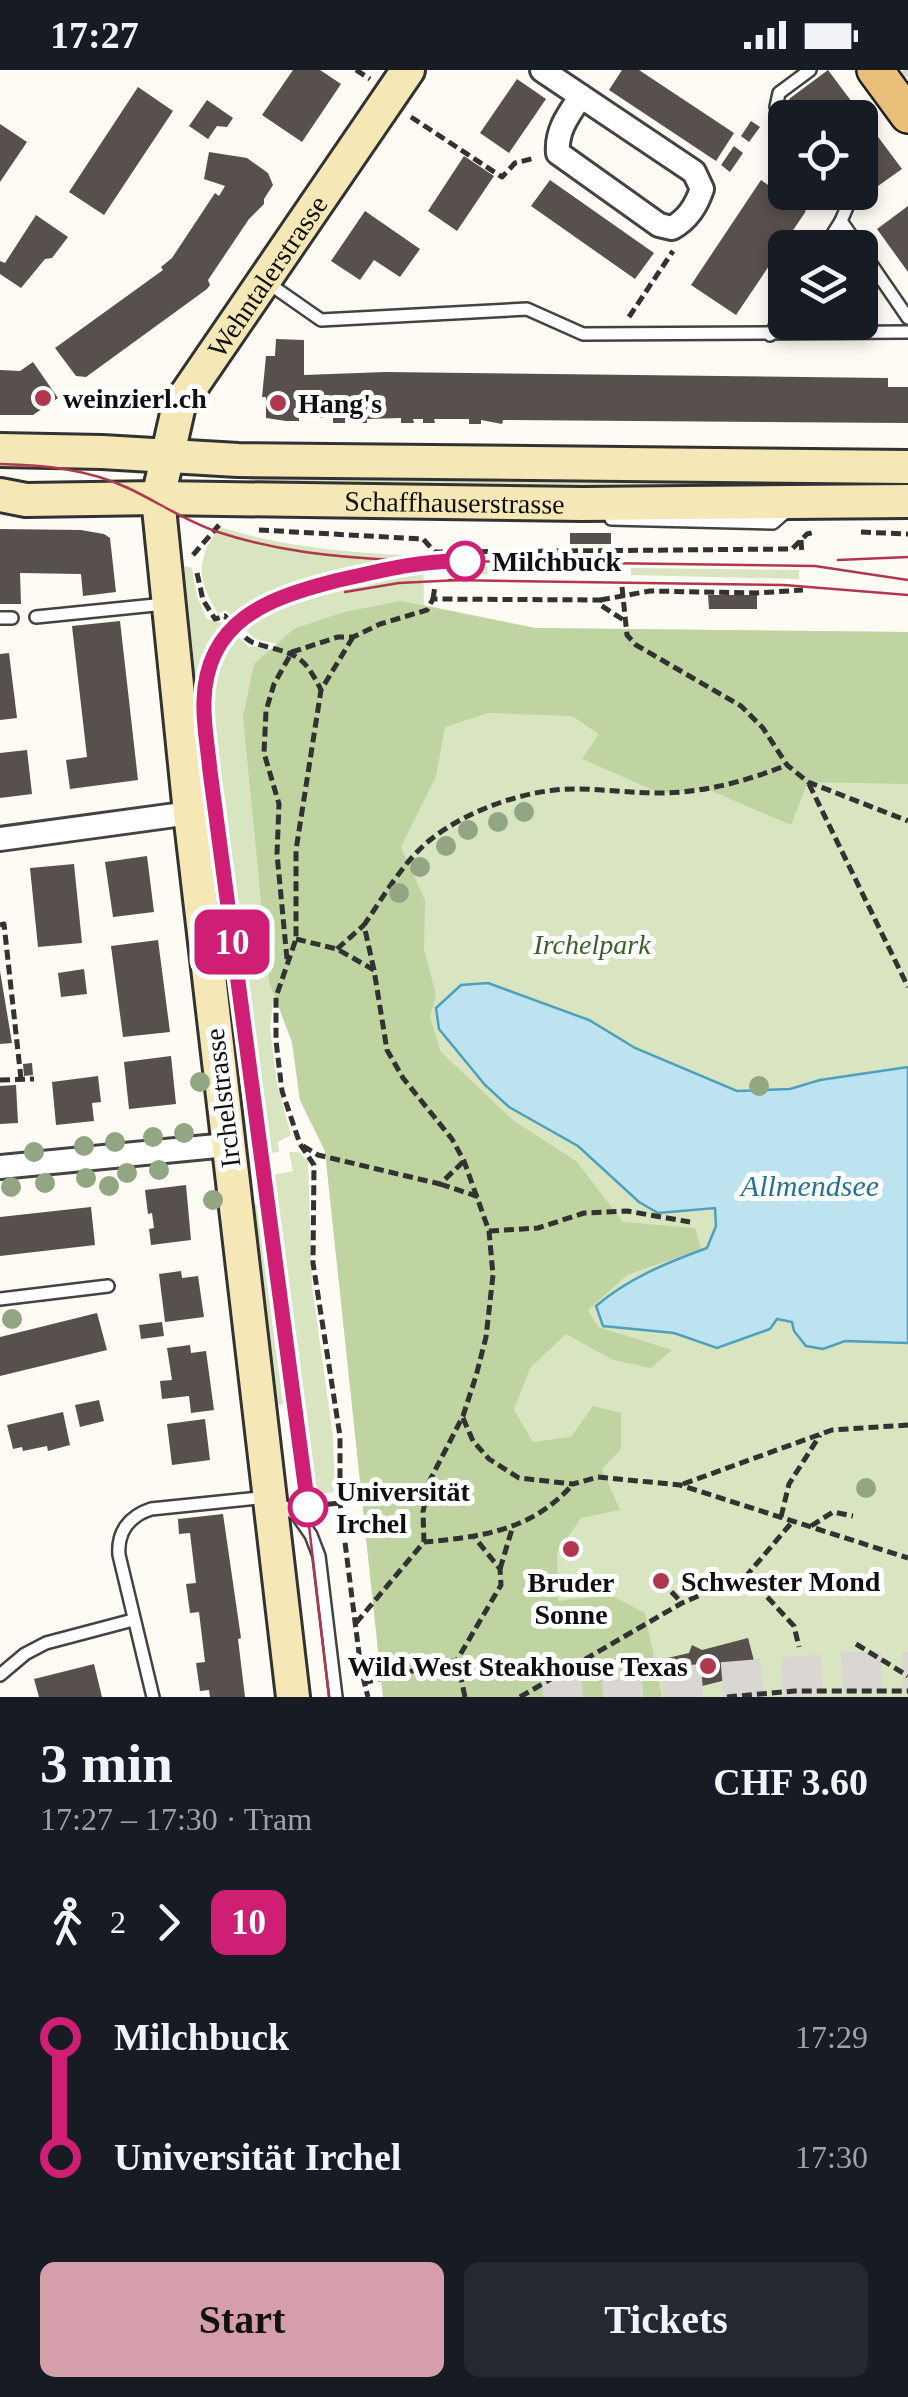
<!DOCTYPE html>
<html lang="en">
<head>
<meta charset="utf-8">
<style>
  body { margin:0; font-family:Georgia,serif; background:#242831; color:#f1f3f6; height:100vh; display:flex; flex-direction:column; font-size:38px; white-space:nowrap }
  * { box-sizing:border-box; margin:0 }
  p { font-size:32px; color:#9ea1a6 }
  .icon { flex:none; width:55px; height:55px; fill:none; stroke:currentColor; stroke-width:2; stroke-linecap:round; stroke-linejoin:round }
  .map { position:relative; height:1627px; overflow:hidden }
  .panel { display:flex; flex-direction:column; background:#171b24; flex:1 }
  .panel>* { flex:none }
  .badge { padding:0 20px; border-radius:15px; font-size:35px; line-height:65px }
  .buttons { position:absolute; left:768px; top:30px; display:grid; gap:20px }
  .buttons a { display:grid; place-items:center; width:110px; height:110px; border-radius:15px; background:#171b24; box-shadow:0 5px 15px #0003; font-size:50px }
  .map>.badge { position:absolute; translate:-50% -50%; box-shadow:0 0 0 5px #fff }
  .legs { display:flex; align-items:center; gap:15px; height:110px; padding:0 40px; font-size:32px }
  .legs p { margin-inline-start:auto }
  .summary { display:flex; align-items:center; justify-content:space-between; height:170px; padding:0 40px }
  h1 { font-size:55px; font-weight:600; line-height:75px }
  .primary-button { display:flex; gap:20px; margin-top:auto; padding:20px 40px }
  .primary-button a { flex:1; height:115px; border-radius:15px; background:#d49eaa; color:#111; font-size:40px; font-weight:600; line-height:115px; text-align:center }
  .primary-button a+a { background:#242831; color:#f1f3f6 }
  ul { padding:0 40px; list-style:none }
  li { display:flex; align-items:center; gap:35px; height:120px; font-size:38px }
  li i { display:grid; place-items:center; width:15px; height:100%; margin:0 12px; background:currentColor }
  li i::after { content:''; width:25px; height:25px; margin:-12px; border:8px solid; border-radius:50%; background:#171b24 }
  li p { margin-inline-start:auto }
  li:first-child i { background:linear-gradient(#0000 50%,currentColor 0) }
  li:last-child i { background:linear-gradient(currentColor 50%,#0000 0) }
  .status { display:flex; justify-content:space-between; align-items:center; height:70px; padding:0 50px; background:#171b24; direction:ltr }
  .status svg { height:28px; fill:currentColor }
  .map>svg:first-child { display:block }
  .green { fill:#d8e5c0 }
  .forest { fill:#bfd4a1 }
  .water { fill:#bee3f0; stroke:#4da0be; stroke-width:2.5 }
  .building { fill:#57504d }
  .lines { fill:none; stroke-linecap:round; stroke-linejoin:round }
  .primary-tunnel { stroke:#dad7d2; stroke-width:35; stroke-dasharray:35 18; stroke-linecap:butt }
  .highway-tunnel { stroke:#dad7d2; stroke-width:40; stroke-dasharray:40 20; stroke-linecap:butt }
  .lane-casing { stroke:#434343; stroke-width:16 }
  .street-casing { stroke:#434343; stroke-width:28 }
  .secondary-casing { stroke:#323232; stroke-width:38 }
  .primary-casing { stroke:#212121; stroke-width:40 }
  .path { stroke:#323232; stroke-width:5; stroke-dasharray:10 5; stroke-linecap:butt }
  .lane { stroke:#fff; stroke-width:11 }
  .street { stroke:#fff; stroke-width:22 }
  .secondary { stroke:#f6e7b7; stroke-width:32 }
  .primary { stroke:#e9bf79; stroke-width:35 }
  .tram { stroke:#b0374d; stroke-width:2.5 }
  .tree { fill:#92a683 }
  .line-1-casing { stroke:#fff; stroke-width:22 }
  .line-1 { stroke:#ce1f75; stroke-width:15 }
  .poi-dot { fill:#b0374d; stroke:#fff; stroke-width:4 }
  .stop-1-dot { fill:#fff; stroke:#ce1f75; stroke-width:5 }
  .labels { text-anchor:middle; stroke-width:10; stroke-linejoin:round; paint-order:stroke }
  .street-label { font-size:28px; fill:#101010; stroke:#fff }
  .poi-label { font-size:28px; font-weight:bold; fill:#101010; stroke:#fff; text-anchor:start }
  .stop-label { font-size:28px; font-weight:bold; fill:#101010; stroke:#fff; text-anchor:start }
  .park-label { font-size:28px; font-style:italic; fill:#3a6127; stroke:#fff }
  .water-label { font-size:30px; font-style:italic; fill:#267294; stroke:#fff }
</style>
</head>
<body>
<div class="status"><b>17:27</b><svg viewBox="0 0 49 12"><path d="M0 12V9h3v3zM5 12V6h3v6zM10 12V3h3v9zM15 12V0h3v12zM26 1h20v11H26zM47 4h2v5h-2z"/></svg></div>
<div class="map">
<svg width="908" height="1627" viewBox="0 0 908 1627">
  <rect width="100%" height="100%" fill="#fefaf4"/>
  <g class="green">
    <path d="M691 405 813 406V415H707L618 420 250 418V409L598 412Z"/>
    <path d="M220 457C286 478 354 483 423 486L424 535 535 558 908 562V1627H383L325 1081 300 1030 292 972 274 923 270 958 277 1014 291 1065 278 1072 279 1082 255 1085 253 1074 243 1062C231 966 218 869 209 772 200 680 195 588 184 496L192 498 197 527 207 549 225 554 249 577 260 576 270 580 277 574 255 569 226 540 218 544C197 509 195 490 220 457Z"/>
    <path d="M448 497H615V505L459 504 448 502Z"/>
    <path d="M631 498 799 500V509L631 505Z"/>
    <path d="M289 1082H299L308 1091 312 1216 333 1367 335 1422 301 1426 290 1334 278 1335 252 1135 261 1133 257 1108 293 1101Z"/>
  </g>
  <path class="forest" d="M401 531 535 558 908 562V714L808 712 791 755 707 719 660 723 582 689 599 664 572 646 488 643 445 657 436 706 401 777 425 830 424 879 436 925 430 947 441 982 514 1051 576 1091 623 1152 695 1158 701 1179 627 1205 588 1240 598 1257 672 1280 651 1298 613 1290 566 1264 530 1298 514 1340 533 1372 571 1367 593 1336 621 1343V1379L602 1399 620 1440 581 1448 557 1483 558 1531 610 1525 645 1543 662 1627H383L325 1081 300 1030 292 972 269 912 243 647 254 594 294 559 344 542Z"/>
  <path class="water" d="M488 913 589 950 635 978 737 1021 790 1019 820 1010 908 997V1273L845 1271 823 1279 806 1276 794 1261 792 1252 777 1249 770 1259 717 1278 674 1263 603 1256 596 1236C629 1208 666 1193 707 1178L716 1156 715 1138 658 1143 639 1132 578 1076 509 1037 485 1015 439 959 436 938 461 915Z"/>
  <g class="building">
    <path d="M293 0H320L341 14 302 72 262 45Z"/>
    <path d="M622 0H639L734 63 716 91 609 20Z"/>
    <path d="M828 0 902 99 861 128 857 122H860V48H803L789 29Z"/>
    <path d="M517 9 546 29 509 83 480 63Z"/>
    <path d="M138 17 173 41 104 145 69 122Z"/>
    <path d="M207 30 233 48 227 57 217 56 208 69 189 56Z"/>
    <path d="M751 51 760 57 749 72 741 66Z"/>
    <path d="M0 54 27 72 0 112Z"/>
    <path d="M734 76 743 83 730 102 721 95Z"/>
    <path d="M209 82 247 88 268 103 273 115 264 129V134L249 149 208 210 210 215 207 219 86 307 76 306 55 278 163 200 161 197 172 188 215 123 219 126 225 116 204 109Z"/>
    <path d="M464 86 494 106 457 161 428 141Z"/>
    <path d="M550 110 654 183 635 209 531 136Z"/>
    <path d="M761 110 806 141 736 245 691 215Z"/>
    <path d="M908 136V202L877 159Z"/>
    <path d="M365 141 420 179 400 207 374 190 360 210 331 191Z"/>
    <path d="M36 145 68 167 52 188 45 189 21 218 0 204V191L5 193Z"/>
    <path d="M276 269 304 270V305L385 302 888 308V317H908V353L503 350 502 354 481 350V354H469V349H434L435 353H423V349H413L414 353H401V348L367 349V353H355V349H345V353H333V348H299V351H286L266 348V327H262L266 286H275Z"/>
    <path d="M33 292 58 328 33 345H0V300L20 301Z"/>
    <path d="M0 459 81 460 104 464 110 468 116 522 83 526 81 504 20 503 21 534H0Z"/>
    <rect x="570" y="463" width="41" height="11"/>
    <path d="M708 525H757V539H709Z"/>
    <path d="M120 551 138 710 70 719 66 690 87 687 72 556Z"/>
    <path d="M9 583 17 648 0 650V584Z"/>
    <path d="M27 680 32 724 0 728V683Z"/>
    <path d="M147 786 154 842 113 847 105 792Z"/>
    <path d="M74 794 82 873 38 877 30 798Z"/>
    <path d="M158 870 170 962 123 967 111 876Z"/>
    <path d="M84 899 87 924 61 927 58 903Z"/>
    <path d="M0 901 12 973 0 974Z"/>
    <path d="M171 986 176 1034 129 1039 124 992Z"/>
    <path d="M32 993 33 1005 24 1006 23 994Z"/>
    <path d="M98 1006 101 1032 92 1033 94 1051 56 1055 52 1012Z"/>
    <path d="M16 1015 18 1053 0 1054V1016Z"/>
    <path d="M186 1115 191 1170 151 1175 149 1159 154 1158 152 1143 148 1144 145 1120Z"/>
    <path d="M91 1137 95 1175 0 1186V1147Z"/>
    <path d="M181 1201 182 1208 198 1206 204 1247 165 1252 159 1204Z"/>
    <path d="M97 1243 107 1280 0 1306V1267Z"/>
    <path d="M162 1252 164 1266 141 1269 139 1255Z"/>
    <path d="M190 1275 191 1283 206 1281 214 1340 191 1343 189 1326 162 1329 160 1311 172 1310 167 1278Z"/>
    <path d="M99 1330 104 1351 80 1357 75 1335Z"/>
    <path d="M63 1342 70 1375 48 1381 47 1376 23 1381 22 1377 13 1379 7 1355Z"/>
    <path d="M205 1349 210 1390 172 1395 167 1354Z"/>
    <path d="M223 1444 241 1568 238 1569 245 1627H210L209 1620 200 1621 196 1593 205 1592 199 1542 190 1543 186 1514 196 1513 190 1463 179 1464 178 1449Z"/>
    <path d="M748 1568 757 1602 667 1625 659 1590 689 1583 692 1575 702 1580Z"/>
    <path d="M94 1594 102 1627H39L34 1609Z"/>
  </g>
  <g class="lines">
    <path class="primary-tunnel" d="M904 0 908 6"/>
    <path class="highway-tunnel" d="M543 1627 847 1602H908"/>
    <g class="lane-casing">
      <g id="lane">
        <path d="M785 50 776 37 779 23 810 0"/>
        <path d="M836 122 847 137 841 151 860 178"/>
        <path d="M824 178 841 151"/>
        <path d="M860 178 908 248"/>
        <path d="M268 213 321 250 527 239 583 264 908 262"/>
        <path d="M770 265 785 241"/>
        <path d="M611 449 773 453 788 440"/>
        <path d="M36 547 165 534"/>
        <path d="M0 548H12"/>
        <path d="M0 1229 108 1216"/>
        <path d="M0 1605 25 1584 46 1573 133 1550"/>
        <path d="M153 1627 119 1485C117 1461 130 1446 151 1439L269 1427 297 1445 311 1465 319 1486 336 1627"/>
      </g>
    </g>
    <g class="street-casing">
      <g id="street">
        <path d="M542 0 694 102 702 119C696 136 688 149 672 158L659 155 558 83C556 60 569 44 581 26"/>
        <path d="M0 769 190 743"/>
        <path d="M0 1097 227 1075"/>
      </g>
    </g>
    <g class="secondary-casing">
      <g id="secondary">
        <path d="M0 380 102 382 238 390 908 397"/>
        <path id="s1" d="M0 425 26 430 158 428 583 434 908 431"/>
        <path id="s2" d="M293 1627 190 743 158 428 179 335 408 0"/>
      </g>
    </g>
    <g class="primary-casing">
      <path id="primary" d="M875 0 908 45"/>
    </g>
    <g class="path">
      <path d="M356 0 370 9"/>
      <path d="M411 47 502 107 515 93 535 88"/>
      <path d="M629 247 673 181"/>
      <path d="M259 460 423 469 435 482 792 479 807 464 815 462"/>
      <path d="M861 462 908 464"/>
      <path d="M801 470 802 485"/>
      <path d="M193 485 219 455"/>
      <path d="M197 503 203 530 215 549 225 546C232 554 245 570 254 573 292 585 301 579 321 620"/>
      <path d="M622 517 627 565 636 575 741 636 763 658 787 695 808 712 908 751"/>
      <path d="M433 529 435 516"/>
      <path d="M600 530 650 521 757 523 803 520"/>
      <path d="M353 567 321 620 296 780V869L276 927V971L282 1021 300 1074 314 1095 313 1193 340 1366V1433L361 1599 368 1627"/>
      <path d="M809 714 908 917"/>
      <path d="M0 855 4 854 21 1009"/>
      <path d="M296 869 337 879 374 900 387 980 403 1008 452 1069 464 1091 489 1161 493 1205 486 1267 476 1306 463 1346 429 1412 423 1442 424 1472"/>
      <path d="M337 879 364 855"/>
      <path d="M287 889 277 784 279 734 264 683 266 641 274 614 292 582 338 567H353L380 554 427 540 433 529 600 530 599 534 625 551"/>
      <path d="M374 900 364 855C384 826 403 792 430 770 467 740 527 719 574 719 603 719 631 723 659 723 703 723 747 711 787 695"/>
      <path d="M0 1010 34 1009"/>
      <path d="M303 1076 318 1085 440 1114 464 1091"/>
      <path d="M440 1114 479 1127"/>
      <path d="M489 1161 538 1158 584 1143 627 1141 690 1152"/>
      <path d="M463 1348 473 1371 489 1389 519 1408 573 1414 598 1407 680 1415 908 1488"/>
      <path d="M683 1414 832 1360 908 1355"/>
      <path d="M313 1436 340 1433"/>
      <path d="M781 1447 789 1414 820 1365"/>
      <path d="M811 1456 833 1442 853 1446"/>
      <path d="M500 1499 512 1459"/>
      <path d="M747 1505 794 1556 799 1577"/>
      <path d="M661 1511 682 1533"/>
      <path d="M356 1553 424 1472C482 1467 533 1460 573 1414"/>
      <path d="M856 1574 908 1606"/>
      <path d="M363 1613 457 1590"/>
      <path d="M465 1627 457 1590 501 1515 500 1499 475 1468"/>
      <path d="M520 1627 682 1533 747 1505 793 1451"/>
      <path d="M727 1627 794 1621H908"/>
    </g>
    <use href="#lane" class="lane"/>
    <use href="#street" class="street"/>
    <use href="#secondary" class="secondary"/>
    <use href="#primary" class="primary"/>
    <g class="tram">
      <path d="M0 394C45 395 87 399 128 418 158 432 187 452 218 462 275 481 334 487 394 490"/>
      <path d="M838 490 908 487"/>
      <path d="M449 491 815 496 908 510"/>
      <path d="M449 510 784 515 908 525"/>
      <path d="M345 522 399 513 459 510"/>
      <path d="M329 1627 288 1276 253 1043 210 701 205 617 215 584 226 566 243 547 270 530 403 495 461 491"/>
    </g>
  </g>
  <g class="tree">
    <circle cx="524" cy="742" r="10"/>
    <circle cx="498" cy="752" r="10"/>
    <circle cx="468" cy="760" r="10"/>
    <circle cx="446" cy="776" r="10"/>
    <circle cx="420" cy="797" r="10"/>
    <circle cx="399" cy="823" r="10"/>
    <circle cx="200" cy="1012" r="10"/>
    <circle cx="759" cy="1016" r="10"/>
    <circle cx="184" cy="1063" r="10"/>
    <circle cx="153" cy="1067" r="10"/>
    <circle cx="115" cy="1072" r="10"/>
    <circle cx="84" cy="1076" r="10"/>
    <circle cx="34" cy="1082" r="10"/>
    <circle cx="159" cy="1100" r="10"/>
    <circle cx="127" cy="1103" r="10"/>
    <circle cx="86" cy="1108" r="10"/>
    <circle cx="45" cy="1113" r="10"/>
    <circle cx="109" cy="1116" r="10"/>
    <circle cx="11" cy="1117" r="10"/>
    <circle cx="213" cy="1130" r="10"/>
    <circle cx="12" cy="1249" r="10"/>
    <circle cx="866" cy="1418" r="10"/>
  </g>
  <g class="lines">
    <g class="line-1-casing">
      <path id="line-1" d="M308 1437 210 701C208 678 203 654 204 631 206 550 269 528 335 511 379 501 420 490 465 491"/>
    </g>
    <use href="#line-1" class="line-1"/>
  </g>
  <g class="poi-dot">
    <circle cx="43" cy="328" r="10"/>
    <circle cx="278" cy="333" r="10"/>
    <circle cx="571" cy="1479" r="10"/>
    <circle cx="661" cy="1511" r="10"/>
    <circle cx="708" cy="1596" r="10"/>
  </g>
  <g class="stop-1-dot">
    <circle cx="465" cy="491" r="18"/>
    <circle cx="308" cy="1437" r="18"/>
  </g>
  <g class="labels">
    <g class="street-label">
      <text dy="10" stroke="none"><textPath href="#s2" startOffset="1458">Wehntalerstrasse</textPath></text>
      <text dy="10" stroke="none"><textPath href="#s1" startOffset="455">Schaffhauserstrasse</textPath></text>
      <text transform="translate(222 1028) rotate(-97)" y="10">Irchelstrasse</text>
    </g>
    <g class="poi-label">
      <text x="63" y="338">weinzierl.ch</text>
      <text x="298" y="343">Hang's</text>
      <text x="681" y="1521">Schwester Mond</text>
      <text x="571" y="1522" text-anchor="middle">Bruder<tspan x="571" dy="32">Sonne</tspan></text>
      <text x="688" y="1606" text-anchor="end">Wild West Steakhouse Texas</text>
    </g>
    <g class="stop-label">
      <text x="492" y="501">Milchbuck</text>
      <text x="336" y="1431">Universität<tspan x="336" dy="32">Irchel</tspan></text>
    </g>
    <g class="park-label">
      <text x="592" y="884">Irchelpark</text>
    </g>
    <g class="water-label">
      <text x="810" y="1126">Allmendsee</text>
    </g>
  </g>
</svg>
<div class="buttons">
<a><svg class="icon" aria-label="locate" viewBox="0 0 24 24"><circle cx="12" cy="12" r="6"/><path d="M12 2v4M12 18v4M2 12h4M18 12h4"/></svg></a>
<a><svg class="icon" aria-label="layers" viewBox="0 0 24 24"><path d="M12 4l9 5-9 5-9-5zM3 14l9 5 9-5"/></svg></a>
</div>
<b class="badge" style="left:232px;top:872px;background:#ce1f75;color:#fff">10</b>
</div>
<section class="panel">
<div class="summary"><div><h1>3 min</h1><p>17:27 – 17:30 · Tram</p></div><b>CHF 3.60</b></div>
<div class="legs"><svg class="icon" aria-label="walk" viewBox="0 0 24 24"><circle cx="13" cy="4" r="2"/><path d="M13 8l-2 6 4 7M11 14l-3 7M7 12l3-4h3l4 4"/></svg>2<svg class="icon" aria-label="forward" viewBox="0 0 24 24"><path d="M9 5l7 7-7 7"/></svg><b class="badge" style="background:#ce1f75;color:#fff">10</b></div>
<ul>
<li><i style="color:#ce1f75"></i><b>Milchbuck</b><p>17:29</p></li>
<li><i style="color:#ce1f75"></i><b>Universität Irchel</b><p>17:30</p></li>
</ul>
<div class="primary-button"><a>Start</a><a>Tickets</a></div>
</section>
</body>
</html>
